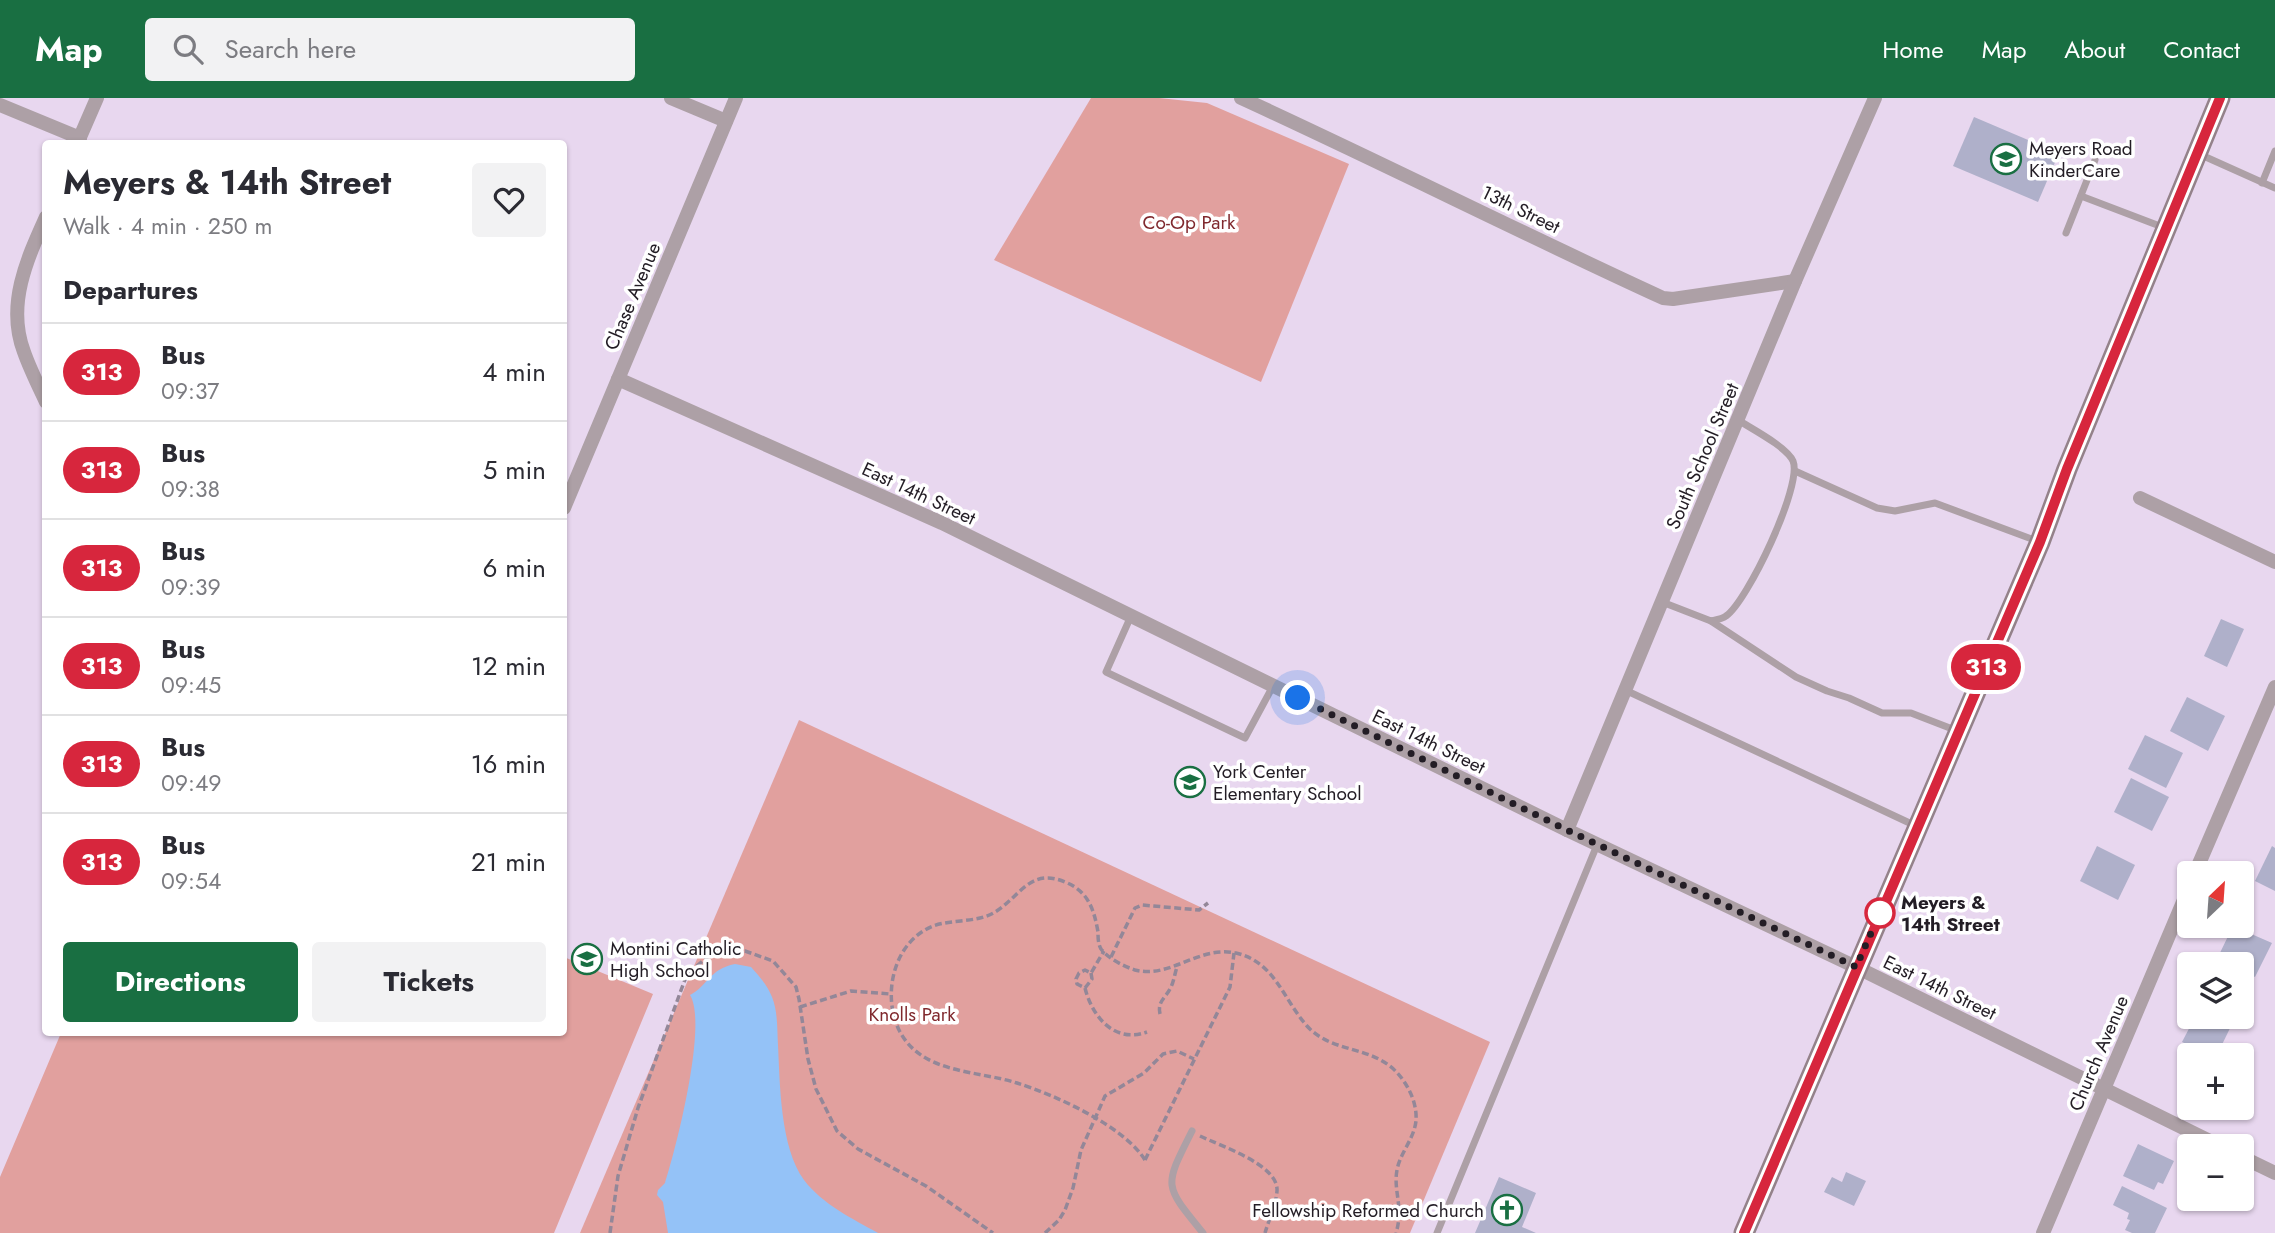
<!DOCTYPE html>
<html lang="en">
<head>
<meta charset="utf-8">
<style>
  body { margin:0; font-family:Jost,sans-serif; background:#f2f2f3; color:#2b2b33; height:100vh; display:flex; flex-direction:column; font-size:26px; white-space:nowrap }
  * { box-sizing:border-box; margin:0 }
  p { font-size:23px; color:#7c7c81 }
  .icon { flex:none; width:38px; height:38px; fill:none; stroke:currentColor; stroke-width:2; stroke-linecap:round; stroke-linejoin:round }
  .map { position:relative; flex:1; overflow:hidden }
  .side { position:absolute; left:42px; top:42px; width:525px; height:896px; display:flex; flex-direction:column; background:#fff; border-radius:7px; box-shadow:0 2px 5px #0004 }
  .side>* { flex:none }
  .badge { padding:0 14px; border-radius:23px; font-size:24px; line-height:46px }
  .needle { width:46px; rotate:25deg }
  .tools { position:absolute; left:2177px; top:763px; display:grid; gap:14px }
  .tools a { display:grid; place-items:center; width:77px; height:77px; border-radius:7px; background:#fff; box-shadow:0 2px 5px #0004; font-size:35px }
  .you { position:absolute; width:35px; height:35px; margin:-18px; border:5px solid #fff; border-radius:50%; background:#1a73e8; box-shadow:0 0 0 10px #1a73e833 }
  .map>.badge { position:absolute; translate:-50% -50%; box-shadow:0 0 0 4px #fff }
  h2 { padding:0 21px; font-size:26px; line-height:63px }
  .round { display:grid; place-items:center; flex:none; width:74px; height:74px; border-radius:7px; background:#f2f2f3 }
  .summary { display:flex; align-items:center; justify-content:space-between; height:119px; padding:0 21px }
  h1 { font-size:33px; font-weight:700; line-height:52px }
  .primary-button { display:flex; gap:14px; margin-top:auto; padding:14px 21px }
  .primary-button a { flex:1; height:80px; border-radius:7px; background:#196f42; color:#fff; font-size:28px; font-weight:700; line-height:80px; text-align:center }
  .primary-button a+a { background:#f2f2f3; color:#2b2b33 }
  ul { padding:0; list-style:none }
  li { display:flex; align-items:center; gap:21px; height:98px; padding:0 21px; border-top:2px solid #e1e1e2 }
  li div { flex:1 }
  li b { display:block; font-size:26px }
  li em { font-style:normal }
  li .badge { min-width:77px; font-weight:700; text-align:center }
  header { display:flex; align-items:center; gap:42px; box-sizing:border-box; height:98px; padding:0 35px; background:#196f42; color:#fff }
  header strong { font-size:33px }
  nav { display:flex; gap:38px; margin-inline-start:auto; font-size:24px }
  .search { width:490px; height:63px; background:#f2f2f3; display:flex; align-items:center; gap:18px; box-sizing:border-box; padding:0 24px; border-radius:7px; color:#7c7c81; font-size:26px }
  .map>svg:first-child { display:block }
  .green { fill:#e1a09e }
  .water { fill:#94c2f7 }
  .building { fill:#afb0ca }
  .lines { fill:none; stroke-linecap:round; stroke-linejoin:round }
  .path { stroke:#938798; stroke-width:3.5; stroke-dasharray:7 3.5; stroke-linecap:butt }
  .lane { stroke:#ada0a6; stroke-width:7 }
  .street { stroke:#ada0a6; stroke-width:14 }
  .secondary { stroke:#94828a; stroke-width:21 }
  .line-casing { stroke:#fff; stroke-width:16 }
  .line { stroke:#d7263d; stroke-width:10 }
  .walk { stroke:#231d25; stroke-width:7; stroke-dasharray:0 12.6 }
  .stop-dot { fill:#fff; stroke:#d7263d; stroke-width:3.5 }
  .labels { text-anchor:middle; stroke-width:7; stroke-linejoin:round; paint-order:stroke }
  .poi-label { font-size:19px; fill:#231d25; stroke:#fff; text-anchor:start }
  .street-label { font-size:19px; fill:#231d25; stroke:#fff }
  .park-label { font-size:19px; fill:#80292e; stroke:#fff }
  .stop-label { font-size:19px; font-weight:bold; fill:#231d25; stroke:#fff; text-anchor:start }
</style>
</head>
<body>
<header>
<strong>Map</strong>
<div class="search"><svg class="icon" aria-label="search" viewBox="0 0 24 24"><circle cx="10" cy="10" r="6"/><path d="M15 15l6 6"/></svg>Search here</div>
<nav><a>Home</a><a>Map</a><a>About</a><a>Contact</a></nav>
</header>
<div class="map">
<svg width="2275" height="1135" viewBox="0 0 2275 1135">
  <rect width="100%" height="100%" fill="#e8d7ef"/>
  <g class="green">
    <path d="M1091 0H1159L1207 5 1349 66 1261 284 994 162Z"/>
    <path d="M799 622 1490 944 1410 1135H580Z"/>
    <path d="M564 859 653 896 554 1135H0V1079L61 935 564 934Z"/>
  </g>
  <path class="water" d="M735 866 751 869C759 878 768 888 772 899 778 914 777 931 778 947 780 986 780 1049 804 1082 822 1106 853 1121 878 1135H668L663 1104 657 1097 658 1092 665 1085C676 1051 708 926 690 897 708 888 709 871 735 866Z"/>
  <g class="building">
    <path d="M1974 19 2059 55 2038 104 1953 68Z"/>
    <path d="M2221 521 2244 531 2227 569 2204 558Z"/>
    <path d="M2187 599 2225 618 2208 653 2170 633Z"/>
    <path d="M2145 637 2183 655 2166 690 2128 671Z"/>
    <path d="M2131 680 2169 699 2152 733 2114 714Z"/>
    <path d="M2097 748 2135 767 2118 802 2080 783Z"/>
    <path d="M2272 748 2275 750V793L2255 783Z"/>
    <path d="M2233 828 2272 845 2255 879 2242 873V866H2229L2217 861Z"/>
    <path d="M2195 919H2218L2232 926 2217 957H2210L2182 944Z"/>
    <path d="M2138 1046 2174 1063 2163 1086 2158 1084 2154 1092 2123 1078Z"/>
    <path d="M1846 1074 1866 1083 1854 1108 1824 1094 1832 1079 1842 1084Z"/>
    <path d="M1499 1079 1536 1095 1522 1129 1536 1135H1475Z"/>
    <path d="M2122 1088 2167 1110 2155 1135H2132L2125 1132 2130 1122 2127 1121 2129 1115 2113 1107Z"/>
  </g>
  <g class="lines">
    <g class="path">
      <path d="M1111 859 1135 810 1142 807 1199 812 1208 805"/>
      <path d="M1091 875 1092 881 1085 890 1077 886 1076 881 1079 875 1085 872 1091 875 1104 853"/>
      <path d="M1085 890C1092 918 1114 946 1147 934"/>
      <path d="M800 909 851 893 890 896"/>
      <path d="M1160 916C1157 903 1166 900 1171 889 1174 883 1175 874 1178 866"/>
      <path d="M1200 1038C1221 1048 1279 1067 1277 1093 1276 1107 1269 1121 1265 1135"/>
      <path d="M1145 1062C1124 1028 1055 997 1017 985 976 972 921 976 899 932 882 897 893 844 933 828 952 821 978 825 995 814 1020 799 1030 769 1065 784 1088 793 1094 811 1098 834 1098 839 1098 846 1101 851 1109 861 1123 868 1135 872 1171 881 1199 847 1236 855 1275 864 1283 901 1307 928 1335 959 1379 944 1405 985 1412 996 1417 1009 1416 1023 1414 1041 1400 1055 1397 1072 1393 1093 1404 1109 1396 1135"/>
      <path d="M1145 1062 1230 889 1234 855"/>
      <path d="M610 1135 618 1078 638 1010 687 876 709 858 725 853H745L773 863 796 889 799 901 808 961 816 991 837 1033 858 1051 926 1088 993 1135"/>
      <path d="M1045 1135 1059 1122 1065 1112 1073 1090 1081 1052 1105 998 1144 975 1163 956 1177 953 1194 961"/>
    </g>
    <g class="lane">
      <path d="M2199 56 2275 90"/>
      <path d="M2262 85 2275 53"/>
      <path d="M2081 98 2165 130"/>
      <path d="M2066 135 2095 62"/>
      <path d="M1795 373 1877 410 1895 413 1935 405 2037 443"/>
      <path d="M1662 504 1711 523C1715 522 1722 521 1726 518 1747 504 1803 387 1793 363 1787 349 1752 331 1738 322"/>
      <path d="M1131 518 1106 574 1245 640 1273 588"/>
      <path d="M1711 523 1796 579 1827 593 1849 600 1882 615H1911L1955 632"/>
      <path d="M1625 592 1916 728"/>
      <path d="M1192 1033C1164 1089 1163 1086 1203 1135"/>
      <path d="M1437 1135 1597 747"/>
    </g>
    <g class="street">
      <path d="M671 0 726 23"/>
      <path d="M1241 0C1383 65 1521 135 1663 200L1673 201 1795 183"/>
      <path d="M0 7 80 40"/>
      <path d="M77 46 97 0"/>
      <path d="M46 119C27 161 6 207 24 254 30 271 38 287 46 304"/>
      <path d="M618 281 942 425 1567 732 1856 869 2220 1048"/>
      <path d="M2140 400 2275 464"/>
      <path d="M564 410 736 0"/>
      <path d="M1567 732 1795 183 1875 0"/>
      <path d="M2195 775 2275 589"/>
      <path d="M2242 1059 2275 1075"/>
      <path d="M2043 1135 2189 790"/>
    </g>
    <path class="secondary" d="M1744 1135 2040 444 2067 371 2220 0"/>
  </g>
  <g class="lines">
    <g class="line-casing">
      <path id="line" d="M1744 1135 2040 444 2067 371 2220 0"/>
    </g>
    <use href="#line" class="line"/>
    <path class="walk" d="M1298 600 1567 732 1856 869 1880 815"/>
  </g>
  <defs>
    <g id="school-ring" transform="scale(1.575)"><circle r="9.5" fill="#fff" stroke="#196f42" stroke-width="1.5"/><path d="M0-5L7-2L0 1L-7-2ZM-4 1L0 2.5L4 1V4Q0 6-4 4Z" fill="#196f42"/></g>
    <g id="church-ring" transform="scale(1.575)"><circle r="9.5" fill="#fff" stroke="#196f42" stroke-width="1.5"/><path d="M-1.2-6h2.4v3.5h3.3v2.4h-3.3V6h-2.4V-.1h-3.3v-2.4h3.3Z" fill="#196f42"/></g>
  </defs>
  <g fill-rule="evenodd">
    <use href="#school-ring" x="2006" y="61"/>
    <use href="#school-ring" x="1190" y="684"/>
    <use href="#school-ring" x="587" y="861"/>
    <use href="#church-ring" x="1507" y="1112"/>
  </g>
  <circle class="stop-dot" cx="1880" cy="815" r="14"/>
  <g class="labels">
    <g class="poi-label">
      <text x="2029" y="57">Meyers Road<tspan x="2029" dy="22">KinderCare</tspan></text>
      <text x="1213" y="680">York Center<tspan x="1213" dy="22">Elementary School</tspan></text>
      <text x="610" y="857">Montini Catholic<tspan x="610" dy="22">High School</tspan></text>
      <text x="1484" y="1119" text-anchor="end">Fellowship Reformed Church</text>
    </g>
    <g class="street-label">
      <text transform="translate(1521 111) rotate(26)" y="7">13th Street</text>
      <text transform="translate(632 198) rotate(-67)" y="7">Chase Avenue</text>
      <text transform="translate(1702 358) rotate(-67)" y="7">South School Street</text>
      <text transform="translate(919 395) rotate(25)" y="7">East 14th Street</text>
      <text transform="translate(1429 643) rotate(26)" y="7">East 14th Street</text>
      <text transform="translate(1940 889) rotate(26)" y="7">East 14th Street</text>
      <text transform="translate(2098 955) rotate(-67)" y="7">Church Avenue</text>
    </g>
    <g class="park-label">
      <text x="1189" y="131">Co-Op Park</text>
      <text x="912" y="923">Knolls Park</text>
    </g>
    <g class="stop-label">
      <text x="1901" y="811">Meyers &amp;<tspan x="1901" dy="22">14th Street</tspan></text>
    </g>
  </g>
</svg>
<div class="tools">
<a><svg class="needle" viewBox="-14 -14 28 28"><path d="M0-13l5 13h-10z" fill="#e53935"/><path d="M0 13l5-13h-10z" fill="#7c7c81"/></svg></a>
<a><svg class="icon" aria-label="layers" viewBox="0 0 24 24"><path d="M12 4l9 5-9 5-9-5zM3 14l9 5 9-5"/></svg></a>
<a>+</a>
<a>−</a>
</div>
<div class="you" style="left:1298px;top:600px"></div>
<b class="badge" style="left:1986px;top:569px;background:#d7263d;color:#fff">313</b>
<section class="side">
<div class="summary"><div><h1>Meyers &amp; 14th Street</h1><p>Walk · 4 min · 250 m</p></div><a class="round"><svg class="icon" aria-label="heart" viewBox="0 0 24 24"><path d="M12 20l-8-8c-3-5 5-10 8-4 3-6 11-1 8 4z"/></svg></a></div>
<h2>Departures</h2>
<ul>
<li><span class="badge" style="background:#d7263d;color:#fff">313</span><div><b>Bus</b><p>09:37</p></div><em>4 min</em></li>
<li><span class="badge" style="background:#d7263d;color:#fff">313</span><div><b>Bus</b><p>09:38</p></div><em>5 min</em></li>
<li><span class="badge" style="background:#d7263d;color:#fff">313</span><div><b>Bus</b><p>09:39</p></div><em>6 min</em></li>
<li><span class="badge" style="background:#d7263d;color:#fff">313</span><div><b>Bus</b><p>09:45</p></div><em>12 min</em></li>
<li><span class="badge" style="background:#d7263d;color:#fff">313</span><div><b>Bus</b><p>09:49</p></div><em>16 min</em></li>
<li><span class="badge" style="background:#d7263d;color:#fff">313</span><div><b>Bus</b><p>09:54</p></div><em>21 min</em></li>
</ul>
<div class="primary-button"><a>Directions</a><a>Tickets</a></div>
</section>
</div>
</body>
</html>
